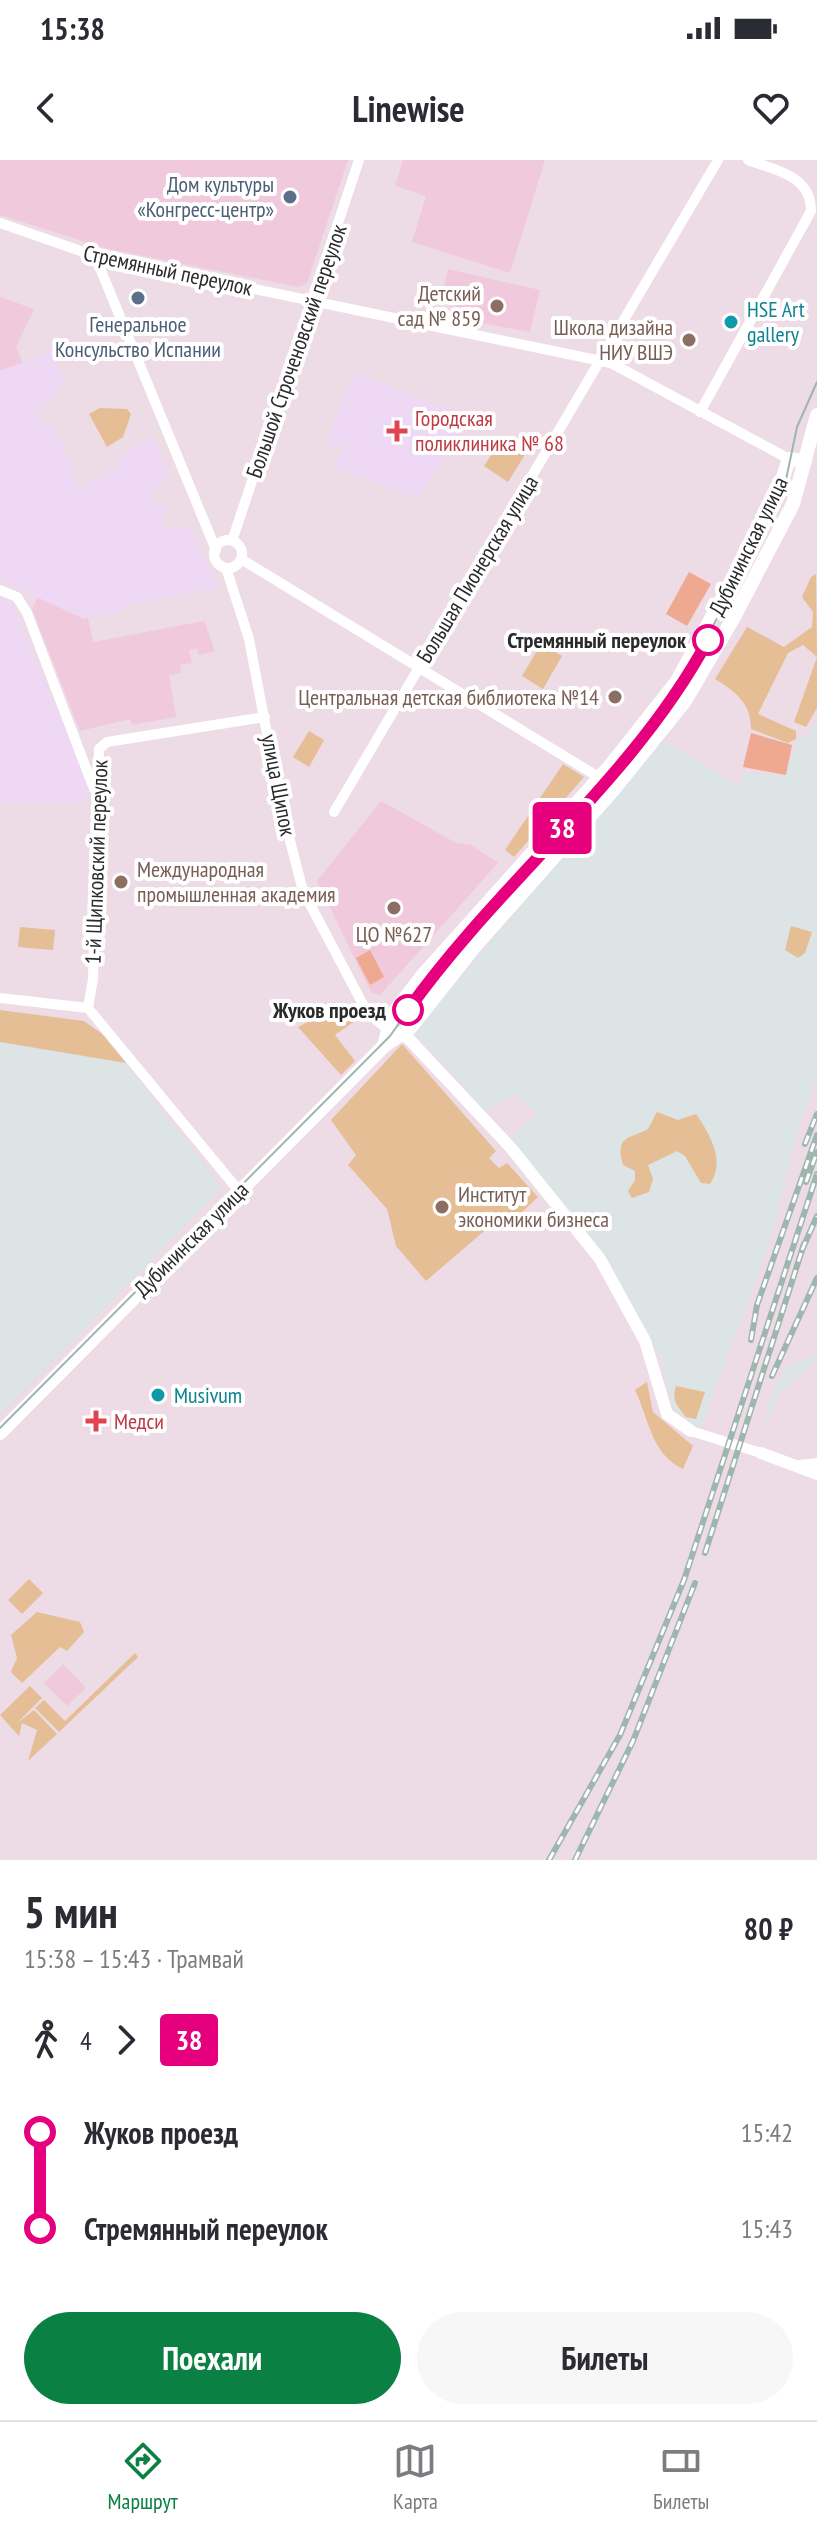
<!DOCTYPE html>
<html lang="ru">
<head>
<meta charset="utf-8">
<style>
  body { margin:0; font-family:"PT Sans Narrow",sans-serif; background:#f7f7f7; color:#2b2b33; height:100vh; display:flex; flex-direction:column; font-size:30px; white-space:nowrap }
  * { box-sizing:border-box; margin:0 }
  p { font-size:26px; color:#7c7c81 }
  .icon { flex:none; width:44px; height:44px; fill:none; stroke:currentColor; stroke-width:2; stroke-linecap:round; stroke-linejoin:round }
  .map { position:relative; height:1700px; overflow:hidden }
  .details { display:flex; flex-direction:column; background:#fff; flex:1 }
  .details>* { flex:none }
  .badge { padding:0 16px; border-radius:6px; font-size:28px; line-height:52px }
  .map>.badge { position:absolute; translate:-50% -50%; box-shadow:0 0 0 4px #fff }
  .legs { display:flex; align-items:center; gap:12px; height:88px; padding:0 24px; font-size:26px }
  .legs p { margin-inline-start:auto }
  .headline { display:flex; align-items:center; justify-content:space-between; height:136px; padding:0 24px }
  h1 { font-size:44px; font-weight:700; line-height:60px }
  .cta { display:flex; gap:16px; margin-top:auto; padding:16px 24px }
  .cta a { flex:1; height:92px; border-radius:48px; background:#0b8043; color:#fff; font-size:32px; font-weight:700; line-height:92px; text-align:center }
  .cta a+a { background:#f7f7f7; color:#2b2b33 }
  ul { padding:0 24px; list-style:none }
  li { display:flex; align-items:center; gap:28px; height:96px; font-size:30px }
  li i { display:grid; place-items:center; width:12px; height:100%; margin:0 10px; background:currentColor }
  li i::after { content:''; width:20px; height:20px; margin:-10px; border:6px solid; border-radius:50%; background:#fff }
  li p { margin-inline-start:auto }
  li:first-child i { background:linear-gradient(#0000 50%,currentColor 0) }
  li:last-child i { background:linear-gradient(currentColor 50%,#0000 0) }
  .status { display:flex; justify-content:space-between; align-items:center; height:56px; padding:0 40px; background:#fff; direction:ltr }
  .status svg { height:22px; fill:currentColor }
  header { display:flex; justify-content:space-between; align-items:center; height:104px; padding:0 24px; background:#fff; font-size:36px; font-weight:700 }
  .menu { display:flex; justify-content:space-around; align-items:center; height:112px; border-top:2px solid #e1e1e2; background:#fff; font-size:22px; color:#7c7c81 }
  .menu a { display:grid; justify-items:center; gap:4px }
  .menu .selected { color:#0b8043 }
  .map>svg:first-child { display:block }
  .industrial { fill:#dce4e5 }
  .education { fill:#f0cadc }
  .medical { fill:#eed8f4 }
  .green { fill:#e6be95 }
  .pitch { fill:#eea990 }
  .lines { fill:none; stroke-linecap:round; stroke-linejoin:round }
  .minor { stroke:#fff; stroke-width:10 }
  .tertiary { stroke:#fff; stroke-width:12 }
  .secondary { stroke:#fff; stroke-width:14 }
  .tram { stroke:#9eb6ae; stroke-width:2 }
  .rail-casing { stroke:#9eb6ae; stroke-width:6 }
  .rail { stroke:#fff; stroke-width:3; stroke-dasharray:9; stroke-linecap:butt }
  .line-1-casing { stroke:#fff; stroke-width:18 }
  .line-1 { stroke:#e6007e; stroke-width:12 }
  .service-dot { fill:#5c6f8a; stroke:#fff; stroke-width:3 }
  .education-dot { fill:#8d6e63; stroke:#fff; stroke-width:3 }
  .culture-dot { fill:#0f9aa8; stroke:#fff; stroke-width:3 }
  .health-dot { fill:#e0444e; stroke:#fff; stroke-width:3 }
  .stop-1-dot { fill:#fff; stroke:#e6007e; stroke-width:4 }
  .labels { text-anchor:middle; stroke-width:8; stroke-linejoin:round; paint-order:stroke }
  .service-label { font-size:22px; fill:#4e5e75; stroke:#fff; text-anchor:end }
  .street-label { font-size:22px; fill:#2a2a2a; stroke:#fff }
  .education-label { font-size:22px; fill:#785e54; stroke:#fff; text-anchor:end }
  .culture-label { font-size:22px; fill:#0d838f; stroke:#fff; text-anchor:start }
  .health-label { font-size:22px; fill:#be3a42; stroke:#fff; text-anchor:start }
  .stop-label { font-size:22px; font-weight:bold; fill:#2a2a2a; stroke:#fff; text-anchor:end }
</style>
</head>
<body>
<div class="status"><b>15:38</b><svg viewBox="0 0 49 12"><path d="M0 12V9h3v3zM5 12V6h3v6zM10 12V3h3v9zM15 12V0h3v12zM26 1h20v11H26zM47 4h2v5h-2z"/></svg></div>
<header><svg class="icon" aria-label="back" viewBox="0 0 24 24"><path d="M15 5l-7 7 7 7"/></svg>Linewise<svg class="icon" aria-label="heart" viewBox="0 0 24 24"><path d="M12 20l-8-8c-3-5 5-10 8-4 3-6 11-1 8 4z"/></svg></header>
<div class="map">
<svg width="817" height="1700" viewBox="0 0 817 1700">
  <rect width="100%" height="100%" fill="#eddbe6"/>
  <g class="industrial">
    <path d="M811 565 817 566V914L793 987 769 1085 700 1270 673 1249 661 1200 609 1100 510 978 537 954 516 933 485 951 415 872 660 579 742 627V612L784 616 800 575 807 577Z"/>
    <path d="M0 882 126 903 222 1028 0 1255Z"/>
    <path d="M817 1194V1201L780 1233 764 1270 768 1245 781 1214 791 1205Z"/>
  </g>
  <g class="education">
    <path d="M0 0H348L307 123 299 127 108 89 0 55Z"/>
    <path d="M403 0H545L510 113 412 82 426 36 395 26Z"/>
    <path d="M448 109 540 130 530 172 453 158 460 133 444 126Z"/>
    <path d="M0 137 34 149 16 187 23 203 0 211Z"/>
    <path d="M39 435 88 458 93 482 204 461 215 491 199 495 197 488 189 490 192 503 180 505 181 513 169 515 176 557 132 565 130 559 80 571 32 449Z"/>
    <path d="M381 641 456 683 471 685 498 703 380 835 371 832 317 721Z"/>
    <path d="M63 1504 86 1528 67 1546 44 1523Z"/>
  </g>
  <g class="medical">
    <path d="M54 190 58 193 57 204 66 224 55 230 58 237 36 249 43 263 50 260 73 306 69 308 79 328 111 312 121 304 118 299 153 277 168 313 163 323 151 331 157 345 166 344 168 350 161 356 167 370 183 366 193 371 218 427 124 446V451L84 459 0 420V211Z"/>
    <path d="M354 212 470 258 418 338 335 307 344 284 325 286Z"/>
    <path d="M0 436 11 443 34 496 84 613 88 642H0Z"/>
  </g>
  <g class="green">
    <path d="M100 248 127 249 131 254 123 277 107 287 89 254Z"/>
    <path d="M502 278 526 293 508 322 484 306Z"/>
    <path d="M816 414 817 497 803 485 788 493 758 554 796 571V579L788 583 751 569C751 543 736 532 715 519L747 467 784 487 812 467 813 452 802 437 811 417Z"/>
    <path d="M541 484 562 496 543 529 522 516Z"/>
    <path d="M817 497V548L806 567 794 562Z"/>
    <path d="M309 571 324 580 309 607 293 597Z"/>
    <path d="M563 604 584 617 514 697 505 690Z"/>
    <path d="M791 766 812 772 805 793 798 798 785 790Z"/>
    <path d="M20 767 55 770 53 790 18 787Z"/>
    <path d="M345 843 355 861 335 875 355 901 341 915 298 867Z"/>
    <path d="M0 850 84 861 102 874 126 903 0 882Z"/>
    <path d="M402 884 496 991 489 998 499 1008 507 1003 538 1037 519 1055 497 1060 426 1121 396 1086 387 1049 348 1005 356 995 331 960Z"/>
    <path d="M657 952 678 960 696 954C710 974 726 1002 710 1024L701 1023 685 996 677 991 648 1005 653 1019 649 1032 632 1038 628 1031 635 1020V1011L623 1005C615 975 628 980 648 969Z"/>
    <path d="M647 1222 653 1252 693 1286 683 1309C651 1294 649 1259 635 1230Z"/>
    <path d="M676 1226 705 1232 696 1259 686 1257C678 1247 671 1239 676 1226Z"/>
    <path d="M29 1419 43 1433 22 1454 8 1440Z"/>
    <path d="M37 1452 80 1462 84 1472 67 1491 60 1487 22 1523 11 1512 17 1498 11 1475Z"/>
    <path d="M135 1493 138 1497 59 1572 35 1548 44 1540 65 1561Z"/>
    <path d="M30 1526 42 1538 16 1564 34 1550 57 1574 28 1601 37 1570 22 1563 19 1576 0 1555Z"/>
  </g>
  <g class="pitch">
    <path d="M689 412 711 424 687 466 666 454Z"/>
    <path d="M751 573 792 585 786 615 743 607Z"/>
    <path d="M370 790 384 817 370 825 356 798Z"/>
  </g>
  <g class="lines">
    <g class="minor">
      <path d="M0 63 95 96 611 203 789 299"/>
      <path d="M95 96 216 390"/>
      <path d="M700 252 811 51C811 15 775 10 748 0"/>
      <circle cx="228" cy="394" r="14"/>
      <path d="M232 381 359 0"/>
      <path d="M241 399 600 618"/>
      <path d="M226 408 249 479 280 642 303 731 367 852 387 869"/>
      <path d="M0 430 17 437 27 453 94 629"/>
      <path d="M334 652 718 0"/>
      <path d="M0 838 88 848"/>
      <path d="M88 848 93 819 99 589 107 582 265 557"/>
      <path d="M88 848 239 1031"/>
      <path d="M691 1271 761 1293"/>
      <path d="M800 1305 817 1303"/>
    </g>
    <g class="tertiary">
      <path d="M393 871 408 878 511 988 600 1099 645 1181 667 1254 691 1271"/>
      <path d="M761 1293 817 1314"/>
    </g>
    <g class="secondary">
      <path d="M384 886 392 855 422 816 609 607 677 521 775 341 789 299 805 302"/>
      <path d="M0 1273 384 886 411 867 476 785 614 629 685 541 734 457 793 344 817 255"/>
    </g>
    <path class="tram" d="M0 1268 390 876 437 810 606 620 676 534 782 339 797 267 817 222"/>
    <g class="rail-casing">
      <g id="rail">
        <path d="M805 984 817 954"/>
        <path d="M806 1022 817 992"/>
        <path d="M802 1090 817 1056"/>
        <path d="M751 1180 757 1145 817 975"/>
        <path d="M772 1216 817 1118"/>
        <path d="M705 1393 804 1084"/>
        <path d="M549 1700 620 1575 684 1420 817 1014"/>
        <path d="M575 1700 633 1581 695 1423"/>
      </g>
    </g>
    <use href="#rail" class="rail"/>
  </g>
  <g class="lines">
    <g class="line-1-casing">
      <path id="line-1" d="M408 850C499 722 634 618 708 480"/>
    </g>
    <use href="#line-1" class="line-1"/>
  </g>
  <g class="service-dot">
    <circle cx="290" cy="37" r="8"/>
    <circle cx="138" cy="138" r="8"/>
  </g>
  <g class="education-dot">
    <circle cx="497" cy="146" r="8"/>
    <circle cx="689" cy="180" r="8"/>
    <circle cx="615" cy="537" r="8"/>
    <circle cx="121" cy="722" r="8"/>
    <circle cx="394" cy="748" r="8"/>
    <circle cx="442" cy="1047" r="8"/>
  </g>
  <g class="culture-dot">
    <circle cx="731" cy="162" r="8"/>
    <circle cx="158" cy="1235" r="8"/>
  </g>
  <g class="health-dot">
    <path d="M393 259h8v8h8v8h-8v8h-8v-8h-8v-8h8z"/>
    <path d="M92 1249h8v8h8v8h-8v8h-8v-8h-8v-8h8z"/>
  </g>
  <g class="stop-1-dot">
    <circle cx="708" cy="480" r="14"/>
    <circle cx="408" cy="850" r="14"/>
  </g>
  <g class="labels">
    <g class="service-label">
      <text x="274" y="32">Дом культуры<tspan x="274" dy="25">«Конгресс-центр»</tspan></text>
      <text x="138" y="172" text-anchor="middle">Генеральное<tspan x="138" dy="25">Консульство Испании</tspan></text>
    </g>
    <g class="street-label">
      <text transform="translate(168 110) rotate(12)" y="8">Стремянный переулок</text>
      <text transform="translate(296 191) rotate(-71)" y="8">Большой Строченовский переулок</text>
      <text transform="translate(748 386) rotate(-64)" y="8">Дубининская улица</text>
      <text transform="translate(477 409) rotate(-59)" y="8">Большая Пионерская улица</text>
      <text transform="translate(279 625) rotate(79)" y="8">улица Щипок</text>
      <text transform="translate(96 702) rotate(-88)" y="8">1-й Щипковский переулок</text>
      <text transform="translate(191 1079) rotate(-45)" y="8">Дубининская улица</text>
    </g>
    <g class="education-label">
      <text x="481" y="141">Детский<tspan x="481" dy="25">сад № 859</tspan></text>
      <text x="673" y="175">Школа дизайна<tspan x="673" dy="25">НИУ ВШЭ</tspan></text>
      <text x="599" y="545">Центральная детская библиотека №14</text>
      <text x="137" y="717" text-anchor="start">Международная<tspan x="137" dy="25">промышленная академия</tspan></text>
      <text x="394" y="782" text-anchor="middle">ЦО №627</text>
      <text x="458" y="1042" text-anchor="start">Институт<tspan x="458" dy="25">экономики бизнеса</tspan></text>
    </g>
    <g class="culture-label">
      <text x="747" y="157">HSE Art<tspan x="747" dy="25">gallery</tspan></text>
      <text x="174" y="1243">Musivum</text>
    </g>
    <g class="health-label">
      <text x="415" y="266">Городская<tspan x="415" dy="25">поликлиника № 68</tspan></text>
      <text x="114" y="1269">Медси</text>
    </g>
    <g class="stop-label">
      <text x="686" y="488">Стремянный переулок</text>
      <text x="386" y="858">Жуков проезд</text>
    </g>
  </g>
</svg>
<b class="badge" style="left:562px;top:668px;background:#e6007e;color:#fff">38</b>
</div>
<section class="details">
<div class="headline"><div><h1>5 мин</h1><p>15:38 – 15:43 · Трамвай</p></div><b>80 ₽</b></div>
<div class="legs"><svg class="icon" aria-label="walk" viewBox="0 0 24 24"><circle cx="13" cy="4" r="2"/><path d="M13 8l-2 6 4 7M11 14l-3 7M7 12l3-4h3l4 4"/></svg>4<svg class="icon" aria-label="forward" viewBox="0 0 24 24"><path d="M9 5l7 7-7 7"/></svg><b class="badge" style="background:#e6007e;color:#fff">38</b></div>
<ul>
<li><i style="color:#e6007e"></i><b>Жуков проезд</b><p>15:42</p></li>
<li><i style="color:#e6007e"></i><b>Стремянный переулок</b><p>15:43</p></li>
</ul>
<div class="cta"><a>Поехали</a><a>Билеты</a></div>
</section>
<nav class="menu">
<a class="selected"><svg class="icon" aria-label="directions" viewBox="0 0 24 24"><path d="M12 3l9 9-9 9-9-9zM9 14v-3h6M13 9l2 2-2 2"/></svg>Маршрут</a>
<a><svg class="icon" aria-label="map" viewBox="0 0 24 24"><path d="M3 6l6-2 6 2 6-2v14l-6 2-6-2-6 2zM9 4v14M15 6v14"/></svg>Карта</a>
<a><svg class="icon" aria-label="tickets" viewBox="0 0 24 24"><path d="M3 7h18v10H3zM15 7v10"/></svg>Билеты</a>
</nav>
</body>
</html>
